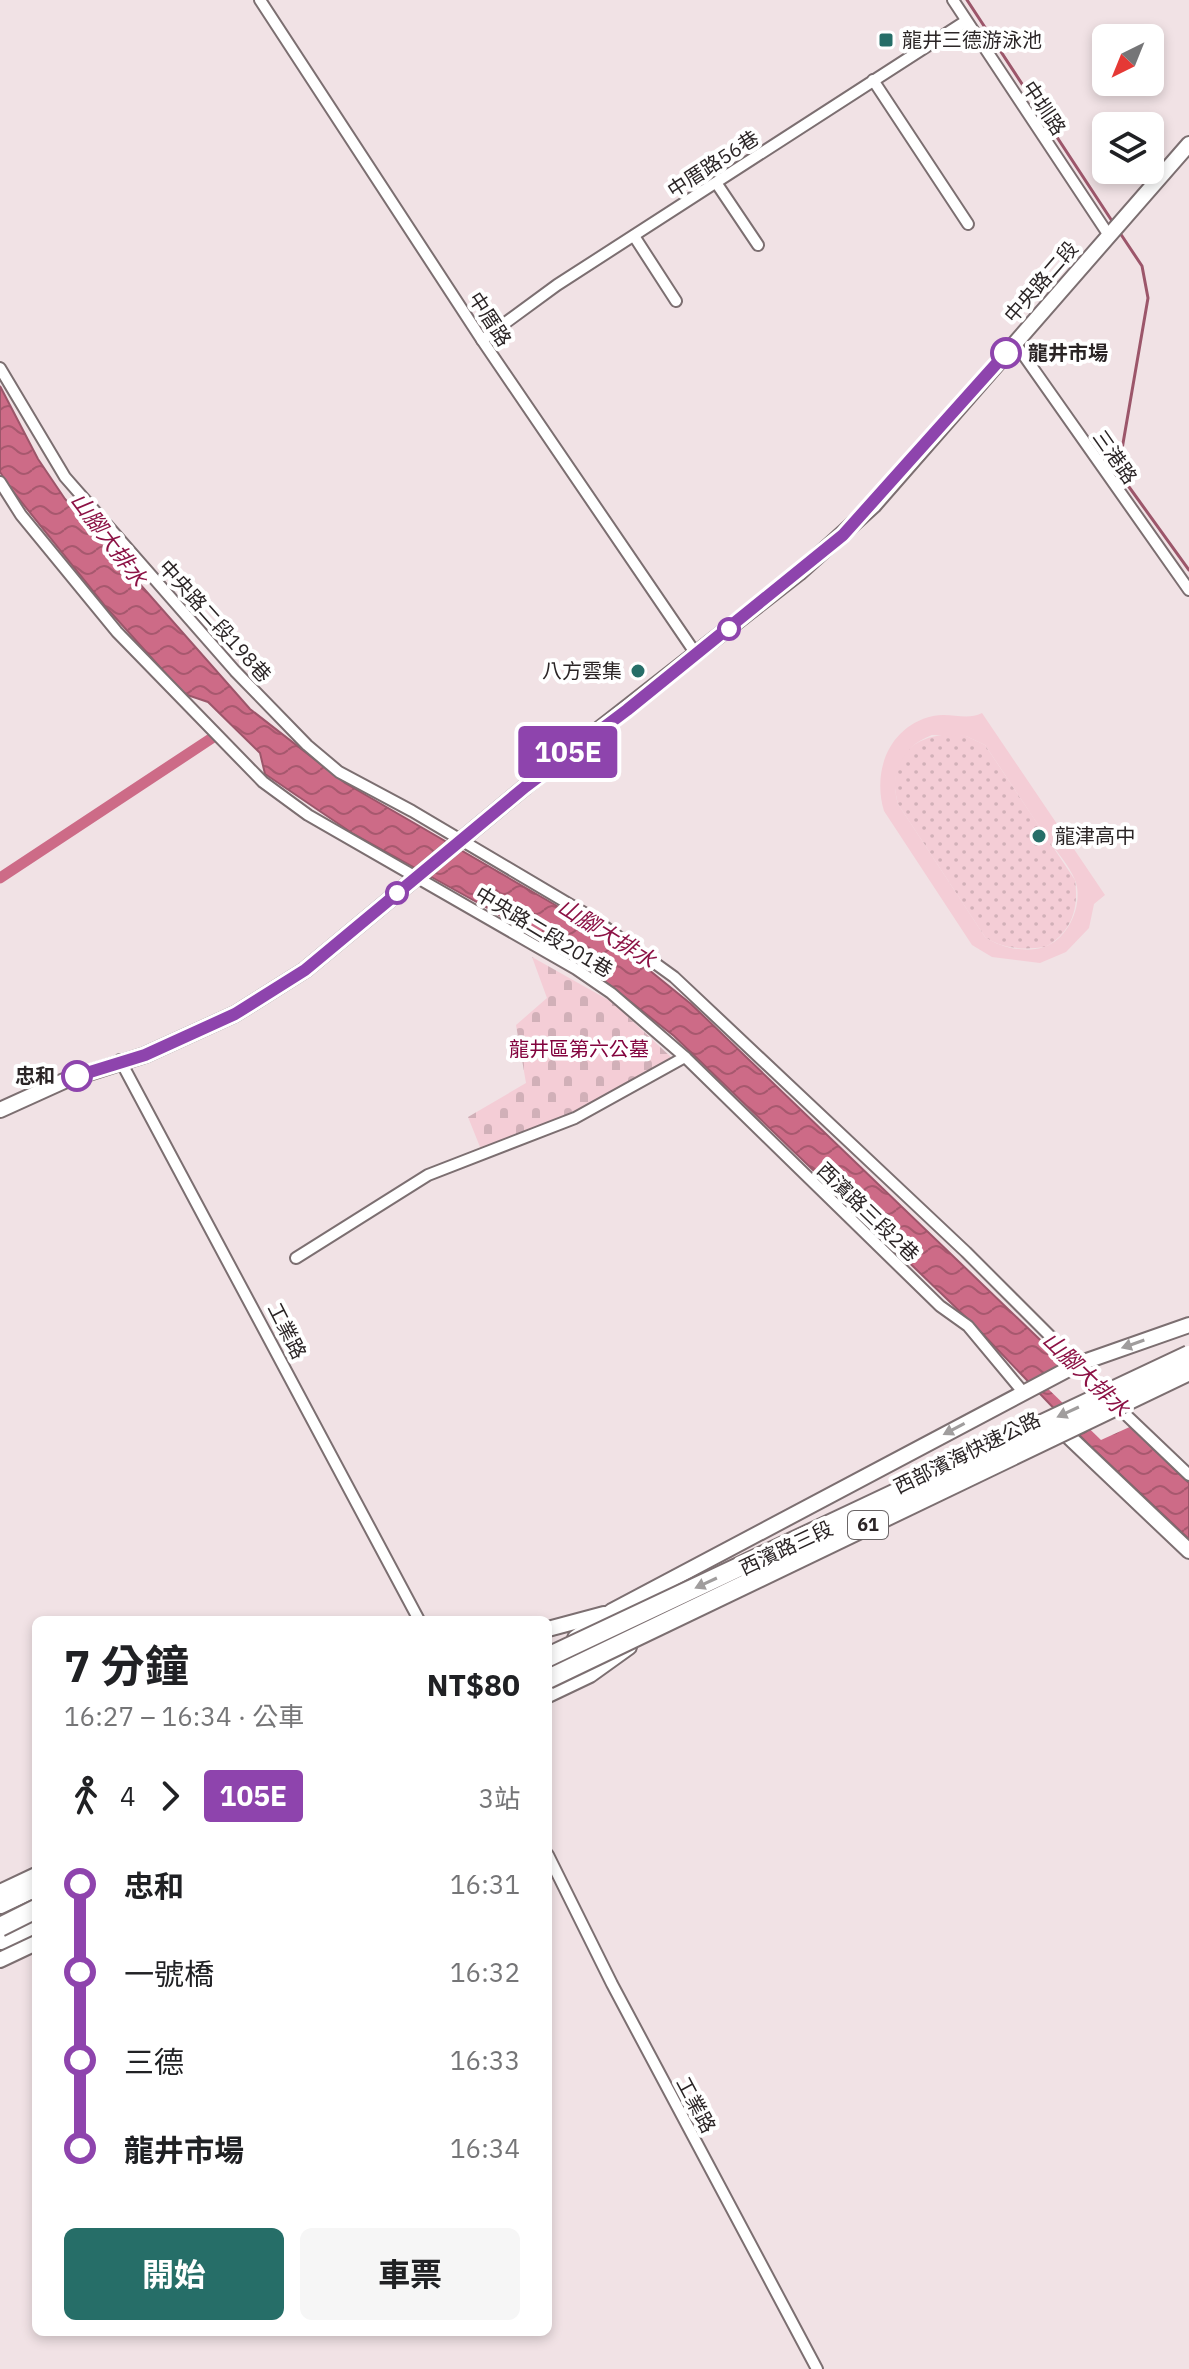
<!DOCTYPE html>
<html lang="zh-TW">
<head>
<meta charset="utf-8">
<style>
  body { margin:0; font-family:"IBM Plex Sans","Noto Sans TC",sans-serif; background:#f6f6f6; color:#202124; height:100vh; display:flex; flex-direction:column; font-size:30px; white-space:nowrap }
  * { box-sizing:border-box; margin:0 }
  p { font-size:26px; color:#757577 }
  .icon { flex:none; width:44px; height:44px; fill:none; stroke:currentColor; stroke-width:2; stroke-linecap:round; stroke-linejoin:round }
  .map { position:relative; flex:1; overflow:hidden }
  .drawer { position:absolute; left:32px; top:1616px; width:520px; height:720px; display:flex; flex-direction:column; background:#fff; border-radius:12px; box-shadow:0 4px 12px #0003 }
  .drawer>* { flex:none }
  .badge { padding:0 16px; border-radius:6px; font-size:28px; line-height:52px }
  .needle { width:52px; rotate:223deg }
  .controls { position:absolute; left:1092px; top:24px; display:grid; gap:16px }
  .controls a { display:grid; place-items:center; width:72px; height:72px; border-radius:12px; background:#fff; box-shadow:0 4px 12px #0003; font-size:40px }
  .map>.badge { position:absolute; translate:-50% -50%; box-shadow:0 0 0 4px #fff }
  .legs { display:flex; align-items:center; gap:12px; height:88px; padding:0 32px; font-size:26px }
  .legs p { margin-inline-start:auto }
  .headline { display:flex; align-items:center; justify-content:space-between; height:136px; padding:0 32px }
  h1 { font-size:44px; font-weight:700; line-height:60px }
  .cta { display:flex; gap:16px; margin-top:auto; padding:16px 32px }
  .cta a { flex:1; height:92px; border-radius:12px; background:#266e68; color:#fff; font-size:32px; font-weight:700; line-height:92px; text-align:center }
  .cta a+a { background:#f6f6f6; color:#202124 }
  ul { padding:0 32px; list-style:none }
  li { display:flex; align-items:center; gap:28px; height:88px; font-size:30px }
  li i { display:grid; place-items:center; width:12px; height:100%; margin:0 10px; background:currentColor }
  li i::after { content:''; width:20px; height:20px; margin:-10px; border:6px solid; border-radius:50%; background:#fff }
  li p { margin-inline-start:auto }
  li:first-child i { background:linear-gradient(#0000 50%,currentColor 0) }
  li:last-child i { background:linear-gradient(currentColor 50%,#0000 0) }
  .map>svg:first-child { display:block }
  .green { fill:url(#green-dots) }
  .cemetery { fill:url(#cemetery-stones) }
  .pitch { fill:#f4cdd6; fill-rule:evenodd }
  .water { fill:url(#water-waves); stroke:#9c566a; stroke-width:2 }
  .pier { fill:#f1e2e5 }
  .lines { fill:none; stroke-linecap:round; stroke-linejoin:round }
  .stream { stroke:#9c566a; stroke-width:3 }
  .canal { stroke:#cd6b87; stroke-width:11 }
  .street-casing { stroke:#7c6f71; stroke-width:14 }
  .secondary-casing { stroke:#7c6f71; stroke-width:18 }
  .highway-casing { stroke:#7c6f71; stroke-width:22 }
  .street { stroke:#fff; stroke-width:10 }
  .secondary { stroke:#fff; stroke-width:14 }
  .highway { stroke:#fff; stroke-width:18 }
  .highway-bridge-casing { stroke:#7c6f71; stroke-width:22; stroke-linecap:butt }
  .highway-bridge { stroke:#fff; stroke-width:18 }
  .oneway { fill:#a09d9d }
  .line-1-casing { stroke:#fff; stroke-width:18 }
  .line-1 { stroke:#8e44ad; stroke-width:12 }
  .poi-dot { fill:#266e68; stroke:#fff; stroke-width:3 }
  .stop-1-dot { fill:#fff; stroke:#8e44ad; stroke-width:4 }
  .labels { text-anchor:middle; stroke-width:8; stroke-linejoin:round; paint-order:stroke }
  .shield { fill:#fff; stroke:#6b6667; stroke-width:2 }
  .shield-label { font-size:18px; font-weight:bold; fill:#2b2526 }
  .poi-label { font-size:20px; fill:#2b2526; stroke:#fff; text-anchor:start }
  .street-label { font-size:20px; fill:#2b2526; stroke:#fff }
  .stop-label { font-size:20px; font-weight:bold; fill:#2b2526; stroke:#fff; text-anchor:start }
  .park-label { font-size:20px; fill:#83033e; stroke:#fff }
  .water-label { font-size:22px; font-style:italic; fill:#8c1245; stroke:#fff }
</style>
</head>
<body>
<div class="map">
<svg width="1189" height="2369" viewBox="0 0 1189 2369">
  <defs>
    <pattern id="green-dots" width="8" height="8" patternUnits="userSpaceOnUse" patternTransform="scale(2)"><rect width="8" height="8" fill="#f4cdd6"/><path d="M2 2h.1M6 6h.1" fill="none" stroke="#d1b0b8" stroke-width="1.8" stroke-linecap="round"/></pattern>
    <pattern id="cemetery-stones" width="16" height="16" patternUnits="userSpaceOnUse" patternTransform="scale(2)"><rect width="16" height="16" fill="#f4cdd6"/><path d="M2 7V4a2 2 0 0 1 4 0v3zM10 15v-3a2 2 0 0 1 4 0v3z" fill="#d1b0b8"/></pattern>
    <pattern id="water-waves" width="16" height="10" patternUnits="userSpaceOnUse" patternTransform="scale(2)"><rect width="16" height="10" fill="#cd6b87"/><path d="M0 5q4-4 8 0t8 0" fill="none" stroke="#a7586e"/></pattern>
  </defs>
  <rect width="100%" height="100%" fill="#f1e2e5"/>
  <path class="green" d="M951 734 966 736 985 745 1075 880C1079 908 1072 932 1045 947 1024 950 1003 949 985 937L898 804C886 761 910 736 951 734Z"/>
  <path class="cemetery" d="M532 957 612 1002 672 1058C614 1103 552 1131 482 1152L468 1117 526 1083 516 1025 547 998Z"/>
  <path class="pitch" d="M982 713 1105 895 1094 904 1089 928 1066 952 1040 963 992 957 972 945 884 811C872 771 889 726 933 716 951 712 966 721 982 713ZM932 735 966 736 985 745C1006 776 1026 807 1047 838 1056 851 1069 865 1075 880 1084 903 1069 939 1044 947 1025 953 1001 948 985 937L898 804C889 773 902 746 932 735Z"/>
  <path class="water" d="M0 386 38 459 65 499 250 709 345 783 576 917 622 948 691 1004 1189 1483V1539L1087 1443 977 1328 674 1036 598 976 491 910 352 833 265 774 260 753 208 702 184 694 105 606 11 489 0 472Z"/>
  <path class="pier" d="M1073 1367 1134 1425 1101 1440 1041 1382Z"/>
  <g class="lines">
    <g class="stream">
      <path d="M967 0 1114 224"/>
      <path d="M1118 230 1142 266 1148 298 1121 455 1124 480 1189 570"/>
    </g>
    <path class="canal" d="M0 878 212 738"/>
    <g class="street-casing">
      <g id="street">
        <path d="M260 0 482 340 696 654"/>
        <path d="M953 0 1108 234"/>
        <path d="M873 80 968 224"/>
        <path d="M717 184 758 245"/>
        <path d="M634 236 676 301"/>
        <path d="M482 340 557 285 966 21"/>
        <path d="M1015 343 1189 590"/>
        <path d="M0 368 65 477 235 671 307 745 339 772 412 811 591 917 674 977 966 1252 1078 1364"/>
        <path d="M0 482 21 515 117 632 263 782 308 815 576 969 611 993 685 1057 940 1306 968 1326 1023 1392"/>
        <path d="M120 1060 419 1620"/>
        <path d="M296 1258 428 1175 575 1118 685 1057"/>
        <path d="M1122 1411 1189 1475"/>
        <path d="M548 1855 612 1984 817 2369"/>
      </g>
    </g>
    <g class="secondary-casing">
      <g id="secondary">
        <path d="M0 1110 64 1081 145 1055 235 1014 305 970 525 787 799 573 874 505 1189 144"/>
        <path d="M1068 1436 1189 1551"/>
        <path d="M548 1629 604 1614"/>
        <path d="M575 1638 612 1611 1078 1364 1189 1325"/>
        <path d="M548 1695 590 1675 629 1647"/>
        <path d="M0 1892 36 1875"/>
        <path d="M0 1960 36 1943"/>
      </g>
    </g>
    <g class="highway-casing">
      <g id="highway">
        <path d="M0 1904 36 1887"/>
        <path d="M0 1940 36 1923"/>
      </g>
    </g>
    <use href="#street" class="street"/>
    <use href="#secondary" class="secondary"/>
    <use href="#highway" class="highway"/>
    <g class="highway-bridge-casing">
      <g id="highway-bridge">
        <path d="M548 1657 1189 1355"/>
        <path d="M548 1679 1189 1371"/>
        <path d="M0 1927 36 1909"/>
      </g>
    </g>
    <use href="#highway-bridge" class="highway-bridge"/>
  </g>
  <defs><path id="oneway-solid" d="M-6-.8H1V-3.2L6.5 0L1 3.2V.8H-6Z" transform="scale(2)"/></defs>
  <g class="oneway">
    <use href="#oneway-solid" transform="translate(1133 1344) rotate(161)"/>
    <use href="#oneway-solid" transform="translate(1068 1412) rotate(155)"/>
    <use href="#oneway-solid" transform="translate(954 1429) rotate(152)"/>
    <use href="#oneway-solid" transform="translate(706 1583) rotate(155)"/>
  </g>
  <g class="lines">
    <g class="line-1-casing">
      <path id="line-1" d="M77 1076 145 1055 235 1014 305 970 525 787 627 710 843 535 1006 353"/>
    </g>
    <use href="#line-1" class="line-1"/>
  </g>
  <g class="poi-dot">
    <rect x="878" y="32" width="16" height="16" rx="4"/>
    <circle cx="638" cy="671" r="8"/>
    <circle cx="1039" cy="836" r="8"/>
  </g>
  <g class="stop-1-dot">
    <circle cx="1006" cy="353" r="14"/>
    <circle cx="729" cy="629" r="10"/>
    <circle cx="397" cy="893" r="10"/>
    <circle cx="77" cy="1076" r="14"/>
  </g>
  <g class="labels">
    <rect class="shield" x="848" y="1511" width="40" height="28" rx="6"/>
    <g class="shield-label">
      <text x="868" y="1531">61</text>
    </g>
    <g class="poi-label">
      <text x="902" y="47">龍井三德游泳池</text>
      <text x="622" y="678" text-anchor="end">八方雲集</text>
      <text x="1055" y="843">龍津高中</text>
    </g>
    <g class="street-label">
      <text transform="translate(1044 108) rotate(56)" y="7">中圳路</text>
      <text transform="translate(713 164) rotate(-33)" y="7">中厝路56巷</text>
      <text transform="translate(1041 282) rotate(-49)" y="7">中央路二段</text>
      <text transform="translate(490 319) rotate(57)" y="7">中厝路</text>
      <text transform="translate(1115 457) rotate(55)" y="7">三港路</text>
      <text transform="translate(215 621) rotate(48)" y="7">中央路二段198巷</text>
      <text transform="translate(544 932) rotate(31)" y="7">中央路二段201巷</text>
      <text transform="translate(868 1212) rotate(44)" y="7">西濱路三段2巷</text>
      <text transform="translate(287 1331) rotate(63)" y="7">工業路</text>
      <text transform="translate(967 1453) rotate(-26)" y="7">西部濱海快速公路</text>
      <text transform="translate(786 1548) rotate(-25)" y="7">西濱路三段</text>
      <text transform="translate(696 2105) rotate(62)" y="7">工業路</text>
    </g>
    <g class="stop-label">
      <text x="1028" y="360">龍井市場</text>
      <text x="55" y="1083" text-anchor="end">忠和</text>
    </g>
    <g class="park-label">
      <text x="579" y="1056">龍井區第六公墓</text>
    </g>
    <g class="water-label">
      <text transform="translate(109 539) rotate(53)" y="8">山腳大排水</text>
      <text transform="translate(607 933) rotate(32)" y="8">山腳大排水</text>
      <text transform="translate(1086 1374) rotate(44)" y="8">山腳大排水</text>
    </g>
  </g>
</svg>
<div class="controls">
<a><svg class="needle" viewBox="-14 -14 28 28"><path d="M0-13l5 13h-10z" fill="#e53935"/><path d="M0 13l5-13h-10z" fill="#757577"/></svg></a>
<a><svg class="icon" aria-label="layers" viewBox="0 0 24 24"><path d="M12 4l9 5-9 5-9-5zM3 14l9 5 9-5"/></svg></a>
</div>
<b class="badge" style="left:568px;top:752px;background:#8e44ad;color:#fff">105E</b>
<section class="drawer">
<div class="headline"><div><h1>7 分鐘</h1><p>16:27 – 16:34 · 公車</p></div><b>NT$80</b></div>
<div class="legs"><svg class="icon" aria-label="walk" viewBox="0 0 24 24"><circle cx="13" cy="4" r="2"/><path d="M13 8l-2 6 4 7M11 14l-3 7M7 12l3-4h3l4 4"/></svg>4<svg class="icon" aria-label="forward" viewBox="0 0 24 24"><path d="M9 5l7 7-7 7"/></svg><b class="badge" style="background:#8e44ad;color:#fff">105E</b><p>3站</p></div>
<ul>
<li><i style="color:#8e44ad"></i><b>忠和</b><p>16:31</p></li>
<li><i style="color:#8e44ad"></i><span>一號橋</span><p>16:32</p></li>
<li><i style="color:#8e44ad"></i><span>三德</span><p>16:33</p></li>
<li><i style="color:#8e44ad"></i><b>龍井市場</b><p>16:34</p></li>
</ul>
<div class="cta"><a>開始</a><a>車票</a></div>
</section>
</div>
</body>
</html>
